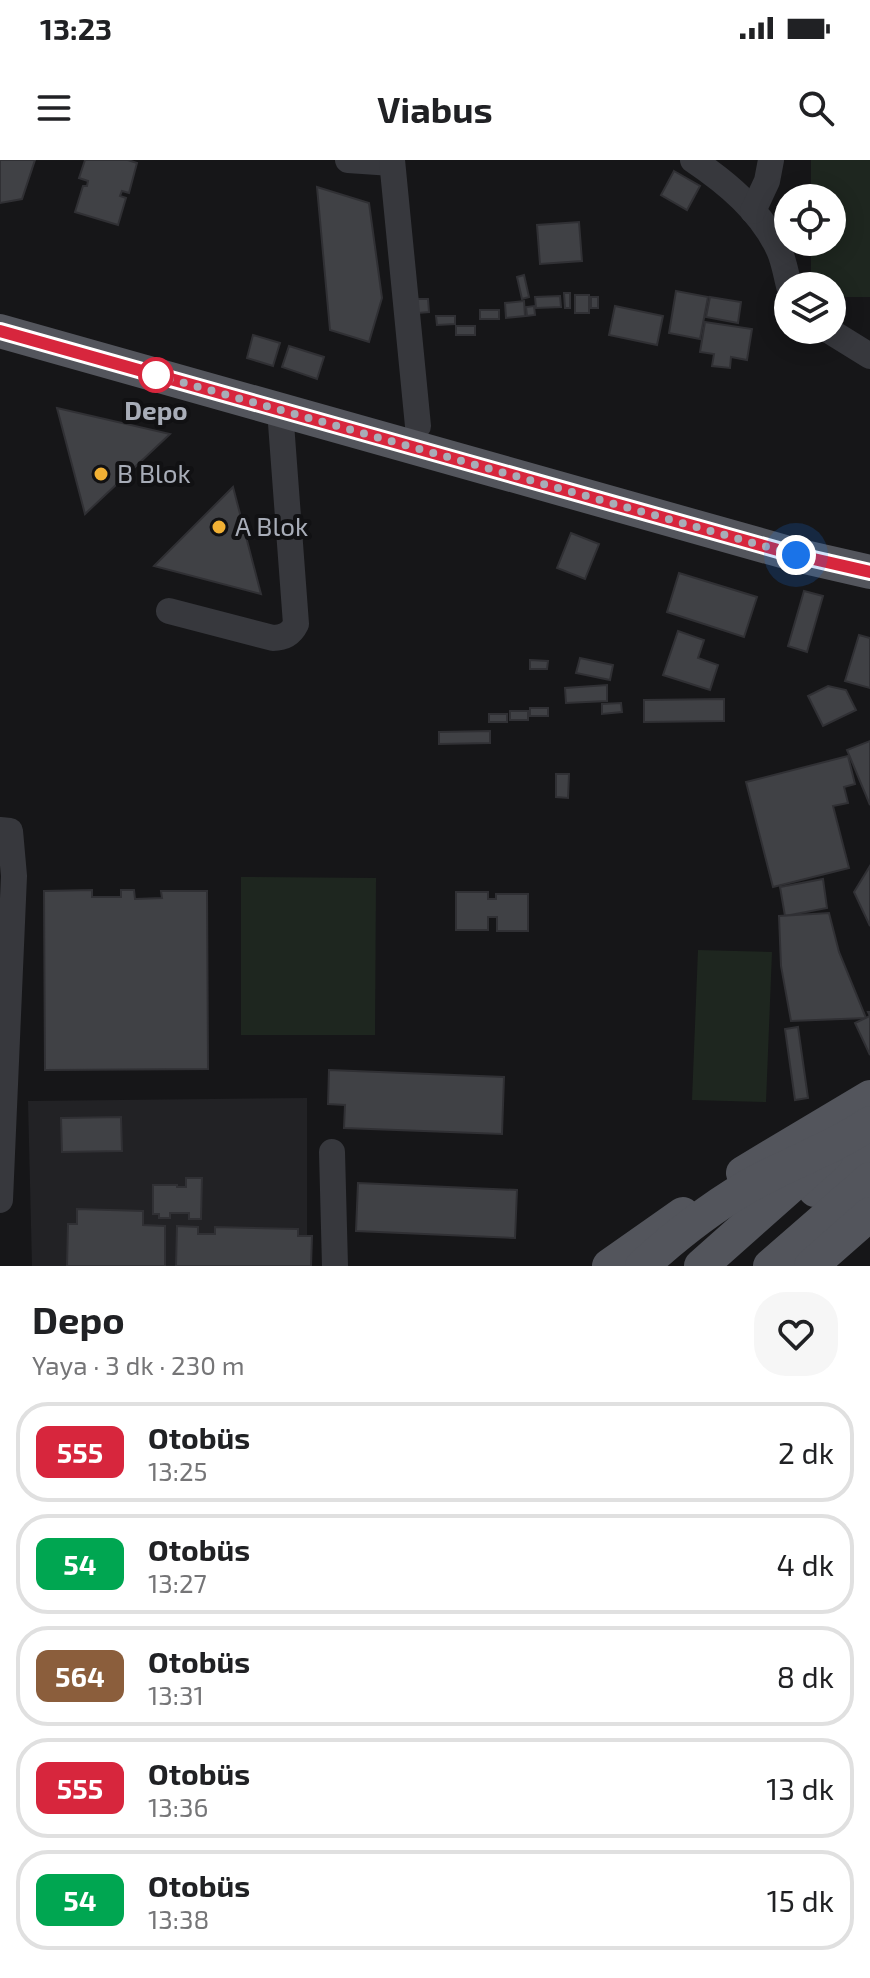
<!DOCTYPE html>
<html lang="tr">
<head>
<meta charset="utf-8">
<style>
  body { margin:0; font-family:"Exo 2",sans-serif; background:#f6f6f6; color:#202124; height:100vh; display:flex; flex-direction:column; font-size:30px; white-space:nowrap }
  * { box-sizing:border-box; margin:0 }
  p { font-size:26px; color:#757577 }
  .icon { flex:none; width:44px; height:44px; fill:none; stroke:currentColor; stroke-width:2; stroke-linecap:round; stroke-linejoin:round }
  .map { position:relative; height:1106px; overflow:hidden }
  .details { display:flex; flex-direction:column; background:#fff; flex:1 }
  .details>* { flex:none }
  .badge { padding:0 16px; border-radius:12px; font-size:28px; line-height:52px }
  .tools { position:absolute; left:774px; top:24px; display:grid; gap:16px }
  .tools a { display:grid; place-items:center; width:72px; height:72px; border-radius:50%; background:#fff; box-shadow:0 4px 20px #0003; font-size:40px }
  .you { position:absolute; width:40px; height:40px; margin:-20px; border:6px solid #fff; border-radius:50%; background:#1a73e8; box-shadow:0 0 0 12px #1a73e833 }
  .map>.badge { position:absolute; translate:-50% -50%; box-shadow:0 0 0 4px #fff }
  .round { display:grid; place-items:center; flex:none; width:84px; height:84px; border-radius:32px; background:#f6f6f6 }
  .summary { display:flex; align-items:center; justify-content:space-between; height:136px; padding:0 32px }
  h1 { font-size:38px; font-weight:700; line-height:60px }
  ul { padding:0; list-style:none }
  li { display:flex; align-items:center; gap:24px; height:100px; margin:0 16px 12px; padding:0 16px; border:4px solid #e0e0e0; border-radius:32px }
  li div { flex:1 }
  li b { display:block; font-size:30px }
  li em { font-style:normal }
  li .badge { min-width:88px; font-weight:700; text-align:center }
  .status { display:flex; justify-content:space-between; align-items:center; height:56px; padding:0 40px; background:#fff; direction:ltr }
  .status svg { height:22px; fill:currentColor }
  header { display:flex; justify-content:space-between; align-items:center; height:104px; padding:0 32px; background:#fff; font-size:36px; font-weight:700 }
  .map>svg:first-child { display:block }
  .built { fill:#222225 }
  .grass { fill:#1e261f }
  .building { fill:#404145; stroke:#303034; stroke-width:2 }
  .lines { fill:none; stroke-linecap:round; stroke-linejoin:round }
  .minor { stroke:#37383d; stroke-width:26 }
  .major { stroke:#53555c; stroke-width:34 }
  .major-bridge { stroke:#53555c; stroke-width:34 }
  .line-casing { stroke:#fff; stroke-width:18 }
  .line { stroke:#d7263d; stroke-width:12 }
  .walk { stroke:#a8adb8; stroke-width:8; stroke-dasharray:0 14.4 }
  .stop-dot { fill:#fff; stroke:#d7263d; stroke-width:4 }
  .poi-dot { fill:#f2b134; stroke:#111113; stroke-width:3 }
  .labels { text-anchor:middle; stroke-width:8; stroke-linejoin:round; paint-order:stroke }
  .stop-label { font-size:26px; font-weight:bold; fill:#a8adb8; stroke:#111113 }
  .poi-label { font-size:26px; fill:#a8adb8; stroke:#111113; text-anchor:start }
</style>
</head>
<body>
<div class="status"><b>13:23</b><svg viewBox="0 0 49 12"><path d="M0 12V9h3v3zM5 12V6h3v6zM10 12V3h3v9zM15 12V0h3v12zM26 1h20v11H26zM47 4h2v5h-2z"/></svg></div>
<header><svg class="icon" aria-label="menu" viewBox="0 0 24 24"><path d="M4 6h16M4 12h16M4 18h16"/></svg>Viabus<svg class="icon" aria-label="search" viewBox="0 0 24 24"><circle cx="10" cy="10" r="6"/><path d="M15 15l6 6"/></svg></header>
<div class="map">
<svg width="870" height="1106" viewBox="0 0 870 1106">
  <rect width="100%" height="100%" fill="#161618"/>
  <path class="built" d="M307 938V1106H32L28 941Z"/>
  <g class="grass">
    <path d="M811 0H870V137H832V126H824V118H811V82H832V38H811Z"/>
    <path d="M241 717 376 718 375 875H241Z"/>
    <path d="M698 790 772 792 766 942 692 940Z"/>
  </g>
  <g class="building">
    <path d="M0 0H35L22 39 0 43Z"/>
    <path d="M85 0H128L137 3 129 33 122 31 120 36 126 38 118 65 75 52 83 26H87L88 21 79 18Z"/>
    <path d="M674 11 700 26 687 50 661 35Z"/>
    <path d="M317 27 369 43 382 138 369 182 330 170Z"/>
    <path d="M579 62 582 101 540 104 537 65Z"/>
    <path d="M524 115 529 137 522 139 517 117Z"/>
    <path d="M676 131 708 137 700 179 669 173Z"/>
    <path d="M564 133H570V148H565Z"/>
    <rect x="575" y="135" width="14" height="18"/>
    <path d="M560 136 561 147 536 148 535 137Z"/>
    <rect x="591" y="137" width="7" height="11"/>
    <path d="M710 137 741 142 738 163 706 157Z"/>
    <path d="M417 139H428L429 152 418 153Z"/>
    <path d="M524 141 525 156 506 158 505 143Z"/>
    <path d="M534 146 535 155 527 156 526 147Z"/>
    <path d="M615 146 663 156 657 185 609 175Z"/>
    <rect x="480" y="150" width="19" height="9"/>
    <path d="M436 156H455V164L437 165Z"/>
    <path d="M705 162 752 169 747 200 731 197 730 208 712 206 714 194 700 192Z"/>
    <rect x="456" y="166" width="19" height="9"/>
    <path d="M253 175 280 183 273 206 247 198Z"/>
    <path d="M289 186 324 197 317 219 282 207Z"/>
    <path d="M57 248 170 274 85 354Z"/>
    <path d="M233 327 261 434 154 406Z"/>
    <path d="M571 373 599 384 585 419 557 408Z"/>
    <path d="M679 413 757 437 744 477 667 452Z"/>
    <path d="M804 431 823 436 807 492 788 486Z"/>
    <path d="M678 471 704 480 698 498 718 505 710 530 663 515Z"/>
    <path d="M859 475 870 478V528L845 521Z"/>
    <path d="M580 498 613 505 610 520 576 513Z"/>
    <path d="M530 500 548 501 547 509H530Z"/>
    <path d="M607 525V541L566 543 565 528Z"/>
    <path d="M828 526 846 530 856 550 823 566 808 536Z"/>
    <path d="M724 539V561L644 562V540Z"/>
    <path d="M621 543 622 552 602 554V544Z"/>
    <rect x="530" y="548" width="18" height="8"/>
    <rect x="510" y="551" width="18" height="9"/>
    <rect x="489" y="554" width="18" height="8"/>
    <path d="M490 571V583L439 584V572Z"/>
    <path d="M870 581V645L847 590Z"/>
    <path d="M848 596 855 624 844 627 848 643 833 646 849 708 773 727 746 622Z"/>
    <path d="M556 614H569L568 638 556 637Z"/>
    <path d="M870 706V766L854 732Z"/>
    <path d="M823 719 827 748 785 756 780 727Z"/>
    <path d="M92 730V737H121V730H134L135 739 162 738 161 731H207L208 909 45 910 44 731Z"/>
    <path d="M456 732H488V739H496V734H528V771H497V757H488V770H456Z"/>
    <path d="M829 753 839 792 866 858 791 861 781 806 779 756Z"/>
    <path d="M868 852H870V895L855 863 870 856Z"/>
    <path d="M798 867 808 938 795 940 785 869Z"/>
    <path d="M329 910 504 917 502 974 344 968 345 945 328 944Z"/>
    <path d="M121 957 122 991 62 992 61 958Z"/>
    <path d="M186 1018H202L201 1059H189V1053H170V1058H159V1054H153V1025H177V1027H186Z"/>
    <path d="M358 1023 517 1030 515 1078 356 1071Z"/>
    <path d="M77 1049 143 1051V1065L165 1066V1106H67L68 1064H77Z"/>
    <path d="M177 1066 198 1067V1074H215V1067L298 1069V1076H312L311 1106H176Z"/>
  </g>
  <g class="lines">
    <g class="minor">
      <path d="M348 0 392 3"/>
      <path d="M392 0 418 266"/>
      <path d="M693 0C727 23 761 51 779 90 784 101 786 114 789 126"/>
      <path d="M753 51 767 21 771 0"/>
      <path d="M828 170 870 196"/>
      <path d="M169 451 273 478C284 478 291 474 296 464L280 250"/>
      <path d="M0 670 10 671 14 716 0 1040"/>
      <path d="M332 992 335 1106"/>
    </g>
    <g class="major">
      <path d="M0 171 796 395 870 412"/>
      <path d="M743 1013 870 937"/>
      <path d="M815 1030 870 983"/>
      <path d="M609 1106 683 1054"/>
      <path d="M701 1106 826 995"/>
      <path d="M770 1106 870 1019"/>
      <path d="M811 1106 870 1054"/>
    </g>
    <path class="major-bridge" d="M642 1106C674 1077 708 1050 745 1028 786 1004 831 990 870 963"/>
  </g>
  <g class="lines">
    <g class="line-casing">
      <path id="line" d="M0 171 796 395 870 412"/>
    </g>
    <use href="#line" class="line"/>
    <path class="walk" d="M156 215 796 395"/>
  </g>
  <circle class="stop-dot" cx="156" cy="215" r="16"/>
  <g class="poi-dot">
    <circle cx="101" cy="314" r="8"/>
    <circle cx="219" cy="367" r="8"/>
  </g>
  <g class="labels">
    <g class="stop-label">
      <text x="156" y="260">Depo</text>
    </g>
    <g class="poi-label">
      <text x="117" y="323">B Blok</text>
      <text x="235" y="376">A Blok</text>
    </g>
  </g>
</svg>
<div class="tools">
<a><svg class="icon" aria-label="locate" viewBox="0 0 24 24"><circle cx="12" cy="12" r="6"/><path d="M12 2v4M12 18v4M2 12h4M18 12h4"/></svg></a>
<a><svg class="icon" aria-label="layers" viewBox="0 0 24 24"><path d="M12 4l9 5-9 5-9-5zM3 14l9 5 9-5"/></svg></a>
</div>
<div class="you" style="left:796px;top:395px"></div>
</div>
<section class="details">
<div class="summary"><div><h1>Depo</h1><p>Yaya · 3 dk · 230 m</p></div><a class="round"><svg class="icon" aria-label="heart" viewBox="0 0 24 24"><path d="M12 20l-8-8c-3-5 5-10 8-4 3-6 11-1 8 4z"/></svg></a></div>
<ul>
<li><span class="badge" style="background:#d7263d;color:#fff">555</span><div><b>Otobüs</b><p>13:25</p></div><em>2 dk</em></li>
<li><span class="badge" style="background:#00a651;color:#fff">54</span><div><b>Otobüs</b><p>13:27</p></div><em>4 dk</em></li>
<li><span class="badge" style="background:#8b5e3c;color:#fff">564</span><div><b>Otobüs</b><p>13:31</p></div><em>8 dk</em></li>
<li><span class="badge" style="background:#d7263d;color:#fff">555</span><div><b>Otobüs</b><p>13:36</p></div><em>13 dk</em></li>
<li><span class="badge" style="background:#00a651;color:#fff">54</span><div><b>Otobüs</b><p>13:38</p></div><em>15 dk</em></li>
</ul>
</section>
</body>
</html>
